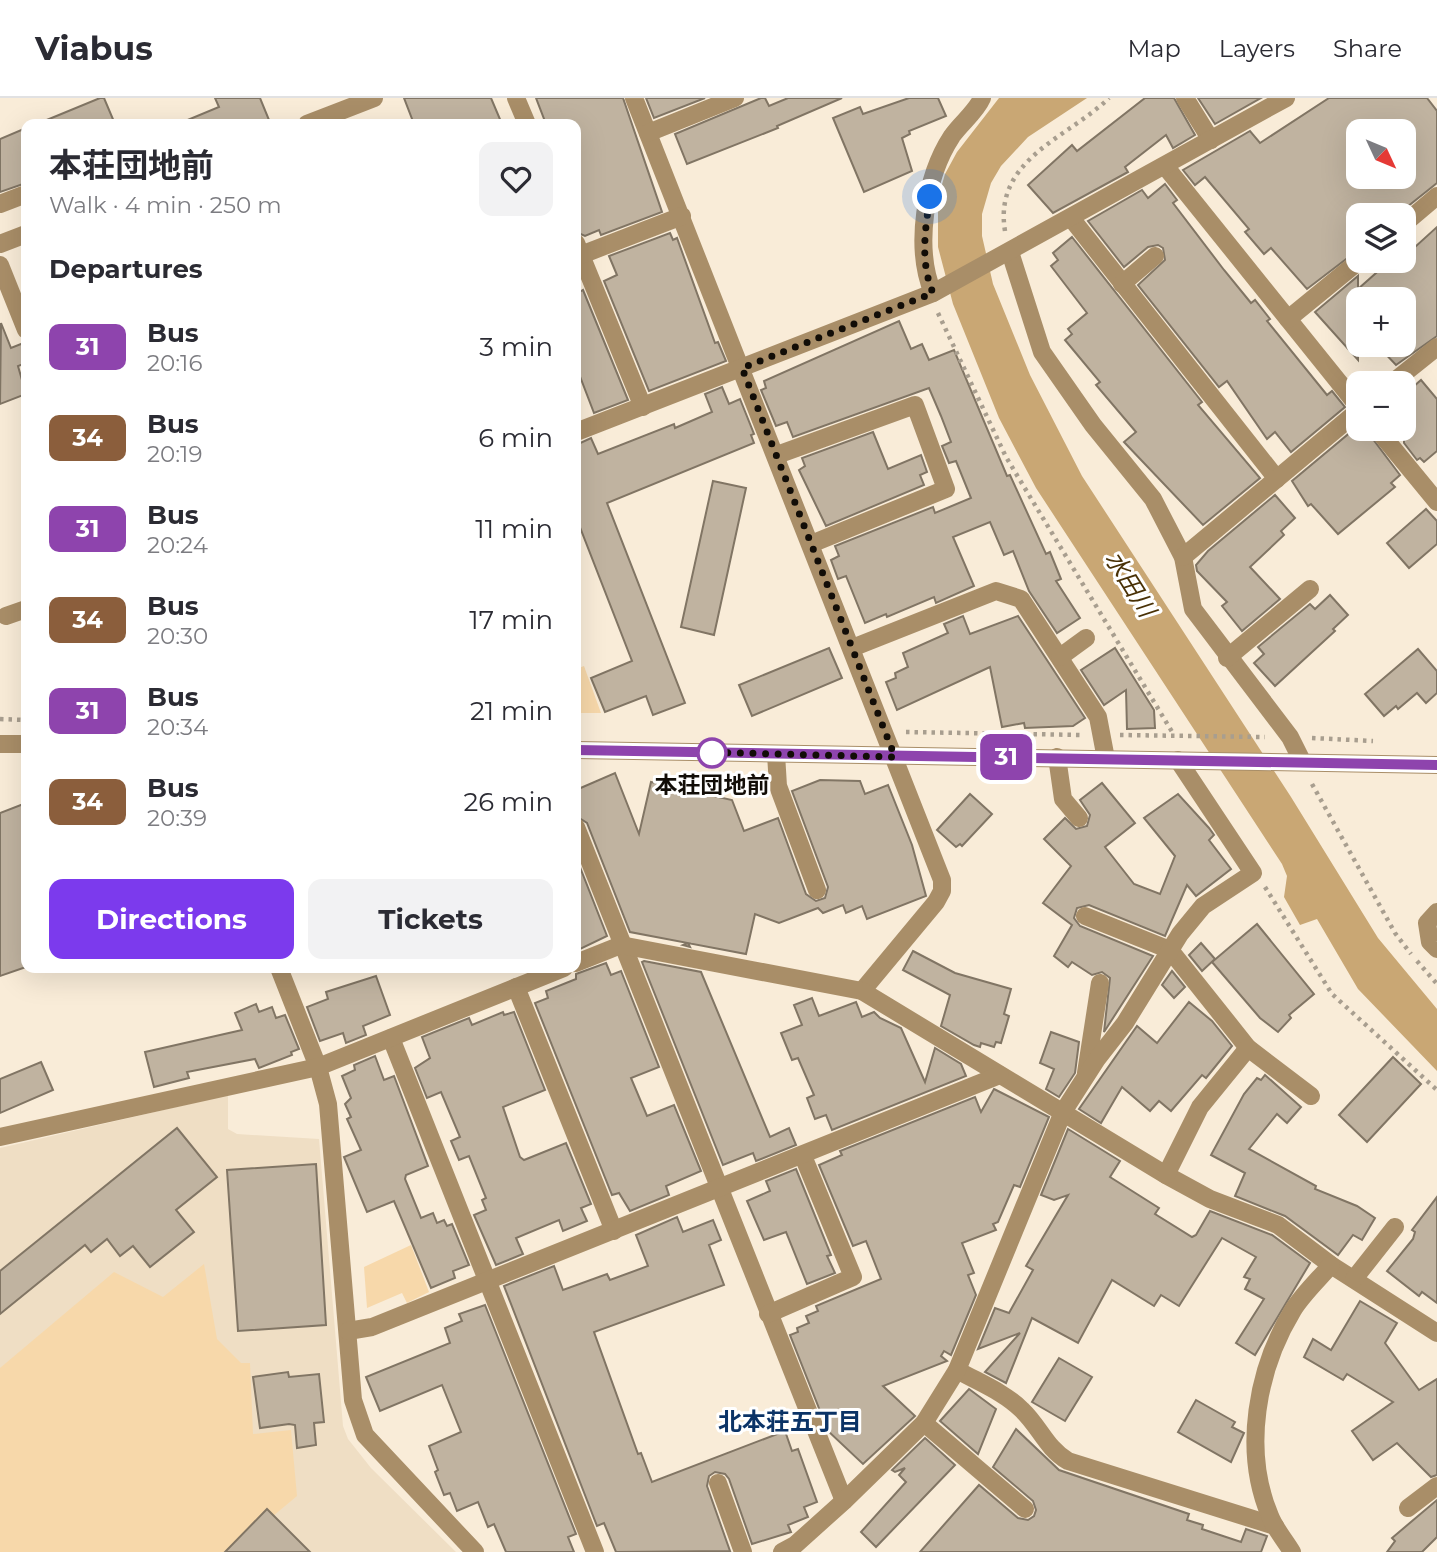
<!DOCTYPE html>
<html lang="en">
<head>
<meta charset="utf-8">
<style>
  body { margin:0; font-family:Montserrat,"Noto Sans JP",sans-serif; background:#f2f2f3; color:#2b2b33; height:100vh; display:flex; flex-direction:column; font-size:26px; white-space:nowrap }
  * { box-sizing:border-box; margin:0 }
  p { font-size:23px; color:#7c7c81 }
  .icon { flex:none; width:38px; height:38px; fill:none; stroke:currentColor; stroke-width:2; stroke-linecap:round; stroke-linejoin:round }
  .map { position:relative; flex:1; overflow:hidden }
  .side { position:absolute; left:21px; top:21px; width:560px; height:854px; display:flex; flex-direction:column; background:#fff; border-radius:14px; box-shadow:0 7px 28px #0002 }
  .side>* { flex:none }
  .badge { padding:0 14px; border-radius:10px; font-size:24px; line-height:46px }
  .needle { width:46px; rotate:134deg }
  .buttons { position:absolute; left:1346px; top:21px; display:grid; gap:14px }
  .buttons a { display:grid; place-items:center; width:70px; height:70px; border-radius:14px; background:#fff; box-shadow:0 7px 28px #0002; font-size:35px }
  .you { position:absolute; width:35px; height:35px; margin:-18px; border:5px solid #fff; border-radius:50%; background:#1a73e8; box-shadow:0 0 0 10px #1a73e833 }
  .map>.badge { position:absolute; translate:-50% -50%; box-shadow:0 0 0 4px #fff }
  h2 { padding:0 28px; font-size:26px; line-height:63px }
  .round { display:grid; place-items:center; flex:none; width:74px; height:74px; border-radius:14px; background:#f2f2f3 }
  .overview { display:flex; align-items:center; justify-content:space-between; height:119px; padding:0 28px }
  h1 { font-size:33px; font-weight:700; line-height:52px }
  .cta { display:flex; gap:14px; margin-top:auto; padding:14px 28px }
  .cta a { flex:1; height:80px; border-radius:14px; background:#7c3aed; color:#fff; font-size:28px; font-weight:700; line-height:80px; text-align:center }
  .cta a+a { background:#f2f2f3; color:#2b2b33 }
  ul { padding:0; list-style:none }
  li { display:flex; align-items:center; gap:21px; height:91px; padding:0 28px }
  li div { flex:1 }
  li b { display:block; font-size:26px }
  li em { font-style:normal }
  li .badge { min-width:77px; font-weight:700; text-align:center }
  header { display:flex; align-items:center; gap:42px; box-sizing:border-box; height:98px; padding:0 35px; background:#fff; border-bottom:2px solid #e1e1e2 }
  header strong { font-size:33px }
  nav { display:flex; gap:38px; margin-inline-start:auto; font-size:24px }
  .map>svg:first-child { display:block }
  .built { fill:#efdec4 }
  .green { fill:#f7d8aa }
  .water { fill:#c9a774 }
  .building { fill:#c0b3a0; stroke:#817564; stroke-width:2; fill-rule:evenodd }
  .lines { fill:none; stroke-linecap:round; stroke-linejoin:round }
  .path { stroke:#a89e8f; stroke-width:4.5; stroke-dasharray:3.5 5; stroke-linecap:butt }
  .minor { stroke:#a98e68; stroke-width:18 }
  .line-casing { stroke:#fff; stroke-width:16 }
  .line { stroke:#8e44ad; stroke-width:10 }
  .walk { stroke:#120d07; stroke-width:7; stroke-dasharray:0 12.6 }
  .stop-dot { fill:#fff; stroke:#8e44ad; stroke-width:3.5 }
  .labels { text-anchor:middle; stroke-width:6; stroke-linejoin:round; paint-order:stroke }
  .stop-label { font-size:23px; font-weight:bold; fill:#120d07; stroke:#fff }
  .water-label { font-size:24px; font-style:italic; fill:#493106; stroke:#fff }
  .neighbourhood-label { font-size:24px; font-weight:bold; fill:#0b3366; stroke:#fff }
</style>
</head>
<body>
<header>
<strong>Viabus</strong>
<nav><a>Map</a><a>Layers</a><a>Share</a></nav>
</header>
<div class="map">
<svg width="1437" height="1454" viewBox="0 0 1437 1454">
  <rect width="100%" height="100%" fill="#f9ecd8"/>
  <path class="built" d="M228 997V1031L237 1036 319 1041 343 1328 348 1341 371 1370 456 1454H0V1050Z"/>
  <g class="green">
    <path d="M584 568 601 615H576V571Z"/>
    <path d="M411 1147 429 1194 407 1205 402 1195 367 1210 364 1169Z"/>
    <path d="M204 1166 217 1241 241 1265H250L253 1336 291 1332 297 1398 230 1454H0V1270L114 1174 163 1199Z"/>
  </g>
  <path class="water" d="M999 0H1087L1028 39 1001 68 991 85 982 116V138L993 186 1030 277 1082 378 1291 699 1378 840 1437 911V973L1358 891 1317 821 1300 827 1284 799 1287 778 1282 766 1036 390 999 320 953 206 938 149V100L945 76 957 54Z"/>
  <g class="building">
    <path d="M100 0H104L115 26H37Z"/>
    <path d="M215 0H260L269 22 259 26H178L219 9Z"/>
    <path d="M404 0H491L502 26H414Z"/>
    <path d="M536 0H623L662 114 601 137 599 132 585 138 576 134V26H546Z"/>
    <path d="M646 0H705L654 20Z"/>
    <path d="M761 0H765L769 8 788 0H842L777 28 778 30 687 66 675 36Z"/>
    <path d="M909 0H938L946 18 909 33 910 36 902 40 912 73 864 94 833 20 860 9 863 16Z"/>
    <path d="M1145 0H1174L1195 37 1173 50 1166 37 1125 69 1128 74 1053 115 1028 87 1072 47 1077 53Z"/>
    <path d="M1198 0H1261L1215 26Z"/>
    <path d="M1329 0H1427L1437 13V85L1397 117H1358V152L1307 191 1271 150 1264 156 1245 134 1249 131 1205 79 1195 87 1183 72 1250 33 1260 45ZM1358 33H1404V79H1358Z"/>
    <path d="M26 30V85L0 94V41Z"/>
    <path d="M1165 86 1177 102 1173 105 1224 172 1251 205 1255 202 1270 221 1267 223 1327 297 1332 293 1345 309 1291 354 1275 334 1267 341 1227 283 1219 289 1138 187 1165 162 1163 150 1158 147 1148 149 1124 169 1088 123 1142 92 1148 100Z"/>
    <path d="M1437 129V238L1396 267 1377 247H1404V201H1358V262L1315 214 1358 178V191L1384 168 1388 173 1404 163V159Z"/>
    <path d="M670 135 673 142 677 140 715 245 718 244 726 263 649 293 604 183 617 177 609 158Z"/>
    <path d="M1072 139 1202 304 1198 307 1260 380 1203 427 1124 344 1136 334 1096 287 1100 284 1065 242 1072 236 1068 231 1087 215 1051 168 1058 162 1053 155Z"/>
    <path d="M583 192 628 302 594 315 576 268V196Z"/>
    <path d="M899 223 911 251 922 246 929 262 954 252 1007 378 1010 377 1046 456 1050 454 1061 481 1056 483 1080 520 1057 535 1029 493 1013 453 1004 457 990 424 953 439 974 488 936 505 934 499 887 519 886 516 865 525 846 478 838 481 831 462 839 458 835 448 933 409 935 415 971 400 956 363 949 365 942 348 951 344 941 318 929 290 793 339 787 324 776 328 761 292 766 290 764 283Z"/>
    <path d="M1 225 11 250 26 244V265L18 268 26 296 0 306Z"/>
    <path d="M1421 282 1437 301V353L1424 364 1420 360 1417 362 1404 345V297Z"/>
    <path d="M722 289 729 306 740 301 754 336 751 337 754 345 607 405 685 605 653 617 646 598 605 614 591 580 632 563 576 419V347L591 340 598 356 674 326 675 330 712 314 705 296Z"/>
    <path d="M1358 328V331L1366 332 1400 377 1391 385 1395 389 1338 436 1311 406 1308 408 1292 383Z"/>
    <path d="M873 334 888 371 921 357 927 374 920 377 924 387 826 428 799 372 805 368 802 360Z"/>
    <path d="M713 383 746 390 714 537 681 529Z"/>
    <path d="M1275 397 1295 420 1281 433 1284 437 1250 469 1280 501 1242 533 1222 508 1227 504 1197 473 1196 467 1208 453Z"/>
    <path d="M1426 411 1437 423V446L1409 470 1387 445Z"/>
    <path d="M1330 497 1348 517 1333 531 1335 533 1275 588 1254 565 1264 556 1258 549 1310 506 1315 511Z"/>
    <path d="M963 518 970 536 1018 518 1085 620 1073 628 1025 630 1024 625 1002 629 990 569 897 612 886 584 896 580 895 575 908 569 903 555 948 535 944 526Z"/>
    <path d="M829 550 842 580 752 618 739 587Z"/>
    <path d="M1115 550 1154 612 1155 630 1127 631 1126 592 1104 607 1081 572Z"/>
    <path d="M1418 551 1437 573V595L1426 605 1417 595 1398 611 1396 608 1384 618 1365 596Z"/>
    <path d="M615 675 639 736 651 684 732 702 744 733 778 720 806 796 816 803 825 800 828 789 792 693 820 682 860 683 865 696 888 687 912 747 926 798 867 821 862 808 846 815 843 807 823 815 818 810 779 825 755 816 746 856 688 845 690 849 683 847 688 845 630 834 587 725 576 718V692Z"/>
    <path d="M1102 685 1135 725 1105 749 1134 786 1160 796 1175 758 1144 720 1178 696 1209 730 1214 737 1209 742 1231 771 1196 798 1187 787 1165 838 1089 807 1077 810 1074 820 1080 828 1153 858 1104 934 1110 880 1102 874 1092 877 1072 864 1068 869 1054 858 1072 827 1043 805 1071 768 1044 741 1065 720 1076 731 1087 728 1090 717 1080 702Z"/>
    <path d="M970 696 992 716 962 748 960 746 956 749 937 732Z"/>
    <path d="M26 705V869L0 878V715Z"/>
    <path d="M576 759 607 838 576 853Z"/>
    <path d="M1257 826 1314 896 1289 917 1291 920 1278 934 1260 920 1212 864Z"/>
    <path d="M1201 845 1215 861 1202 873 1189 857Z"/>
    <path d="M913 853 955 875 1011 891 1004 916 1009 918 1001 945 996 944 994 949 981 945 980 949 974 947 941 928 950 897 903 872Z"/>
    <path d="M644 863 701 874 770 1039 789 1030 796 1047 756 1063 753 1055 723 1067 642 864Z"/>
    <path d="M606 865 611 877 621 873 659 969 631 980 647 1018 674 1007 701 1073 666 1088 669 1097 630 1113 619 1095 612 1097 535 905 548 900 546 893 576 881V876Z"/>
    <path d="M1172 873 1185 889 1174 900 1162 887Z"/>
    <path d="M376 878 390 917 363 928 366 937 346 945 343 935 320 943 307 909 328 901 326 894Z"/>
    <path d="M812 900 819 918 856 904 862 919 874 914 880 920 901 930 925 984 935 950 961 966 966 978 832 1032 826 1017 815 1021 807 1000 814 997 798 960 792 962 781 935 802 927 794 907Z"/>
    <path d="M1189 904 1212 923 1232 948 1206 980 1202 977 1171 1013 1159 1003 1150 1013 1122 989 1101 1025 1079 1011 1137 928 1157 945Z"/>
    <path d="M256 906 259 914 272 909 276 920 285 917 299 951 291 954 292 957 259 970 255 961 187 974 189 980 154 989 145 954 242 932 235 915Z"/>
    <path d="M503 914 504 917 514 914 545 992 503 1009 520 1059 524 1062 566 1045 591 1106 581 1110 587 1123 563 1133 559 1122 516 1140 523 1156 496 1167 474 1117 486 1112 482 1102 486 1100 469 1058 459 1062 451 1043 460 1039 441 994 427 1000 415 970 430 960 422 939 469 920 472 927Z"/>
    <path d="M1051 934 1079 944 1075 975 1059 999 1046 991 1054 971 1040 965Z"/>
    <path d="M375 958 384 982 394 978 428 1068 406 1077 405 1081 421 1120 433 1115 437 1125 444 1122 447 1128 452 1126 469 1167 453 1173 455 1180 431 1190 394 1103 367 1114 344 1059 361 1052 347 1021 351 1019 345 1006 351 1000 342 978 355 972 354 967Z"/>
    <path d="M1393 959 1421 986 1367 1044 1339 1017Z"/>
    <path d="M41 964 53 992 0 1015V981Z"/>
    <path d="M1265 977 1301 1009 1287 1025 1277 1016 1249 1051 1316 1088 1315 1091 1357 1108 1375 1120 1362 1142 1353 1137 1338 1157 1285 1118 1235 1098 1245 1075 1211 1057 1244 996 1257 980 1261 982Z"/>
    <path d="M994 991 1049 1019 1020 1089 1014 1087 998 1124 993 1126 996 1132 962 1145 974 1175 968 1177 976 1197 951 1257 944 1253 941 1258 947 1263 883 1288 915 1318 863 1366 828 1333 790 1237 798 1234 797 1230 809 1225 806 1218 818 1213 816 1208 881 1181 866 1143 853 1148 819 1067 842 1057 840 1053 975 999 981 1014Z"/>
    <path d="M177 1030 217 1079 176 1112 194 1134 150 1169 133 1148 120 1158 107 1141 91 1154 85 1147 0 1216V1173Z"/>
    <path d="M1068 1031 1120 1063 1110 1079 1159 1110 1155 1116 1192 1139 1196 1137 1210 1113 1272 1137 1310 1165 1255 1257 1236 1245 1264 1201 1245 1191 1250 1181 1244 1179 1256 1159 1222 1140 1179 1208 1161 1197 1154 1208 1112 1182 1078 1245 1032 1220 1006 1285 985 1274 1020 1235 978 1251 995 1210 1009 1215 1033 1172 1026 1168 1068 1097 1054 1102 1041 1097Z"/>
    <path d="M316 1066 326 1227 238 1233 227 1072Z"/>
    <path d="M796 1071 831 1157 827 1158 835 1175 807 1186 786 1134 764 1142 747 1103 770 1093 766 1083Z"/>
    <path d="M1437 1099V1205L1422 1194 1419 1198 1387 1173 1413 1141 1415 1134 1412 1132Z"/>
    <path d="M677 1119 683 1134 713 1122 721 1142 709 1147 724 1187 594 1234 638 1356 641 1355 652 1384 785 1333 792 1353 798 1351 817 1404 804 1409 808 1419 788 1427 791 1434 752 1446 729 1381 725 1376 715 1374 709 1378 707 1388 730 1453 616 1454 604 1425 597 1428 504 1188 554 1168 563 1192 607 1176 610 1182 648 1168 636 1137Z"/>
    <path d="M1360 1203 1397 1225 1385 1245 1419 1292 1437 1281V1377L1431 1379 1397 1345 1373 1362 1352 1333 1393 1304 1347 1276 1343 1282 1304 1259 1313 1241 1331 1252Z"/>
    <path d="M485 1207 576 1436 568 1439 574 1454H506L494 1426 488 1429 478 1404 457 1413 450 1395 444 1397 435 1374 438 1372 429 1348 461 1334 442 1287 380 1313 366 1279 450 1245 445 1230 462 1223 459 1216Z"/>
    <path d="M1059 1260 1092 1279 1065 1323 1032 1304Z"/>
    <path d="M288 1274 289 1279 319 1276 324 1324 314 1325 316 1347 297 1350 295 1327 289 1326 260 1330 253 1279Z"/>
    <path d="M969 1291 996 1311 978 1356 940 1323Z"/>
    <path d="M1196 1302 1235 1324 1232 1329 1244 1335 1231 1364 1178 1334Z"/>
    <path d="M1016 1331 1059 1372 1189 1416 1187 1422 1203 1427 1202 1431 1241 1444 1246 1431 1267 1438 1261 1454H920L979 1387 1018 1420 1028 1422 1034 1418 1036 1412 1033 1403 993 1369Z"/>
    <path d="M925 1340 955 1367 876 1449 861 1434 906 1384 899 1377 905 1370 895 1374 892 1372Z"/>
    <path d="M1437 1402V1439L1422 1454H1387L1395 1443 1392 1440Z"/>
    <path d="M267 1411 310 1454H225Z"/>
  </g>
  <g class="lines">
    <g class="path">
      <path d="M1005 133C993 61 1068 40 1109 0"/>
      <path d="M938 215 1006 359 1174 637"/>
      <path d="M0 621 26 622"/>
      <path d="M906 634 1083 637"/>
      <path d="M1120 637 1265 639"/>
      <path d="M1312 640 1373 643"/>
      <path d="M1312 686 1395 835 1411 856"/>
      <path d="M1265 789 1332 896 1437 992"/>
      <path d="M1417 863 1437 886"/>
    </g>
    <g class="minor">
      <path d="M516 0 527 26"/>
      <path d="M634 0 942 782V793L936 804 862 893"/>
      <path d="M1185 0 1211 42"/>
      <path d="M307 26 374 0"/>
      <path d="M648 35 735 0"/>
      <path d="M1165 68 1358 308"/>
      <path d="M0 106 26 96"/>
      <path d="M1071 120 1277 381"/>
      <path d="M1404 126 1437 98"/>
      <path d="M576 145 643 309"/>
      <path d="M0 146 26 136"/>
      <path d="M1010 154 1042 254 1093 327 1153 401 1183 459 1193 511 1290 639 1302 663"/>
      <path d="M581 157 682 118"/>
      <path d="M0 167 26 232"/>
      <path d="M1122 186 1155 158"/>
      <path d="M933 195C914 150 925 79 952 38 961 25 976 14 982 0"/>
      <path d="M1288 221 1359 163"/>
      <path d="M1392 285 1437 249"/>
      <path d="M1377 331 1437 404"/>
      <path d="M576 334 933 195 1286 0"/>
      <path d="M777 357 915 307 946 391 811 446"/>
      <path d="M1183 459 1358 313"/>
      <path d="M6 518 26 511"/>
      <path d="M852 550 996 493 1021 501 1098 619 1106 661"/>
      <path d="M1060 559 1086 540"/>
      <path d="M1227 560 1310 491"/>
      <path d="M0 646H26"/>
      <path d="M576 652 1437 667"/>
      <path d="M776 656 778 688 817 792"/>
      <path d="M1057 659 1063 701 1079 720"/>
      <path d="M576 729 844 1403"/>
      <path d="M1437 814 1427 825 1430 844 1437 851"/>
      <path d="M1085 818 1170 852 1248 950 1311 998"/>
      <path d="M576 865 621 847 862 893 1166 1077 1210 1101 1278 1127 1331 1167 1437 1235"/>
      <path d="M279 870 318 969 328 1006 353 1302 365 1337 475 1454"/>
      <path d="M516 889 614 1133"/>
      <path d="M391 940 595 1454"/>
      <path d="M1086 975 1100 885"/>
      <path d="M0 1039 318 969 564 870"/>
      <path d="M1166 1077 1200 1009 1248 950"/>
      <path d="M1354 1181 1395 1129"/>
      <path d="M768 1216 853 1179 803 1058"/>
      <path d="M348 1233 372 1229 1000 977"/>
      <path d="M957 1272C978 1284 1004 1294 1022 1312 1040 1329 1046 1350 1068 1363L1275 1428"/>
      <path d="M924 1325 1025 1411"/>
      <path d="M718 1385 743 1454"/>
      <path d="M1408 1410 1437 1388"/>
      <path d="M782 1454 795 1447 844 1403 924 1325 957 1272 1063 1014 1097 961 1125 925 1180 836 1203 808 1253 775 1178 662"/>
      <path d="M1292 1454C1285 1442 1275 1431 1270 1418 1242 1352 1257 1271 1293 1212 1303 1196 1319 1181 1331 1167"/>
    </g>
  </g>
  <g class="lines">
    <g class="line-casing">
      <path id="line" d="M576 652 1437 667"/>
    </g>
    <use href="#line" class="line"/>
    <path class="walk" d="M712 655 701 654 895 659 742 270 933 195C920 164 925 132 930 99"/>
  </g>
  <circle class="stop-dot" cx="712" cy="655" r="14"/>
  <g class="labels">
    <g class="stop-label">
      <text x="712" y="695">本荘団地前</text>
    </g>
    <g class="water-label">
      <text transform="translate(1130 486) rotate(58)" y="8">水田川</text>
    </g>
    <g class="neighbourhood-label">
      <text x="790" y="1332">北本荘五丁目</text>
    </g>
  </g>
</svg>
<div class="buttons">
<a><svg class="needle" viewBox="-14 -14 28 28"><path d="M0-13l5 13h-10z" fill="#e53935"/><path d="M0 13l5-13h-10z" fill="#7c7c81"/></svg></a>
<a><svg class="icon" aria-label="layers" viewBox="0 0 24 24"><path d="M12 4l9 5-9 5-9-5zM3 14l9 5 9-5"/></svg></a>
<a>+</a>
<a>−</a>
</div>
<div class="you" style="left:930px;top:99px"></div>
<b class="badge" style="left:1006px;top:659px;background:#8e44ad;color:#fff">31</b>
<section class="side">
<div class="overview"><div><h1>本荘団地前</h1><p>Walk · 4 min · 250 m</p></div><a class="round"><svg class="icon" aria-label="heart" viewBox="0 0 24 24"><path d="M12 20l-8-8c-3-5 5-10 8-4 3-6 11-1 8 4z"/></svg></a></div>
<h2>Departures</h2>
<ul>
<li><span class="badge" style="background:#8e44ad;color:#fff">31</span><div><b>Bus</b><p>20:16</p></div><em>3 min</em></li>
<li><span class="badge" style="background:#8b5e3c;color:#fff">34</span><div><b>Bus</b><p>20:19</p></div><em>6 min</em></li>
<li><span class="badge" style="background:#8e44ad;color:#fff">31</span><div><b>Bus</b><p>20:24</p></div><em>11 min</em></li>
<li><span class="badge" style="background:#8b5e3c;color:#fff">34</span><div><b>Bus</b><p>20:30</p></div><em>17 min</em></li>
<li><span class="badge" style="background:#8e44ad;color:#fff">31</span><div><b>Bus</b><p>20:34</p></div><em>21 min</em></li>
<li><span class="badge" style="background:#8b5e3c;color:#fff">34</span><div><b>Bus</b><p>20:39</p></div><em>26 min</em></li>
</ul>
<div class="cta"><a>Directions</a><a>Tickets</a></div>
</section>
</div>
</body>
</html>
